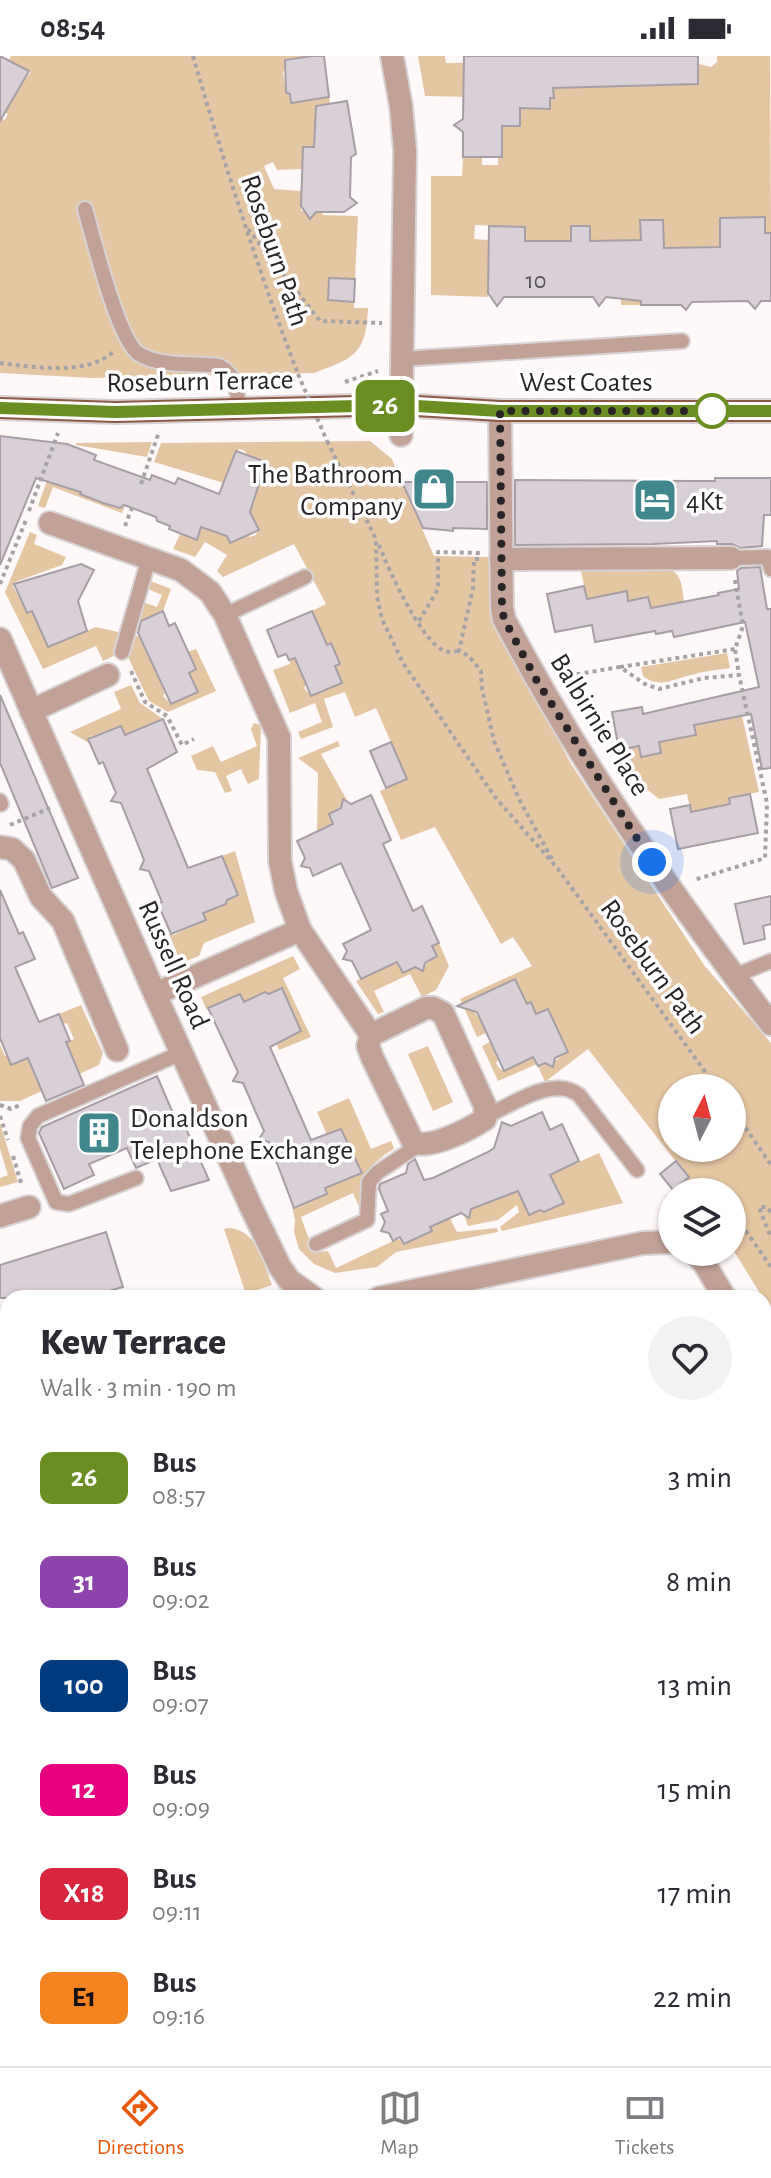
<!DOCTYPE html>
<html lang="en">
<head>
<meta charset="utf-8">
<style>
  body { margin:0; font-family:"Alegreya Sans",sans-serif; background:#f2f2f3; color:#2b2b33; height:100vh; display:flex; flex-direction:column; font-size:30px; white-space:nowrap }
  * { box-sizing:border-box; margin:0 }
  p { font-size:26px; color:#7c7c81 }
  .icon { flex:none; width:44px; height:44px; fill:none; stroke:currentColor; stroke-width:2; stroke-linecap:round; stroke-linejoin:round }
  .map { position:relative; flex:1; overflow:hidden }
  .sheet { position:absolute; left:0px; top:1234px; width:772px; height:776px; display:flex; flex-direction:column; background:#fff; border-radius:24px 24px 0 0; box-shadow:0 2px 6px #0004 }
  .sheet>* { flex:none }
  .badge { padding:0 16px; border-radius:12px; font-size:28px; line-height:52px }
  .needle { width:52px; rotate:6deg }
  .fabs { position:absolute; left:658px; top:1018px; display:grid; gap:16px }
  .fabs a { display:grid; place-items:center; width:88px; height:88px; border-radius:50%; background:#fff; box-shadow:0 2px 6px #0004; font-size:40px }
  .you { position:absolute; width:40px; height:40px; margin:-20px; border:6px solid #fff; border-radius:50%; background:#1a73e8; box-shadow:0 0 0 12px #1a73e833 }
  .map>.badge { position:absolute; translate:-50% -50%; box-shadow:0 0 0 4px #fff }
  .round { display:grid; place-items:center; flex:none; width:84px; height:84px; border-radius:42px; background:#f2f2f3 }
  .headline { display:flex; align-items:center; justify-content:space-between; height:136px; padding:0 40px }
  h1 { font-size:38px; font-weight:800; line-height:60px }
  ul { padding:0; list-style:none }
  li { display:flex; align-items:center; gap:24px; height:104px; padding:0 40px }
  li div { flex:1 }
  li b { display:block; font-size:30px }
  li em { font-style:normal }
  li .badge { min-width:88px; font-weight:700; text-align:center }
  .status { display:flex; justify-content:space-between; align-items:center; height:56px; padding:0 40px; background:#fff; direction:ltr }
  .status svg { height:22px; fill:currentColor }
  .dock { display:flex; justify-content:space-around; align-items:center; height:112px; border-top:2px solid #e1e1e2; background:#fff; font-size:22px; color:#7c7c81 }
  .dock a { display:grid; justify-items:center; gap:4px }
  .dock .on { color:#ea580c }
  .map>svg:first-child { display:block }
  .built { fill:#faeaed }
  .green { fill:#e5c6a2; fill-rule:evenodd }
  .building { fill:#d9d0d7; stroke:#a69ea4; stroke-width:2 }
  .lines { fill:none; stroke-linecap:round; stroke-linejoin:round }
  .service-casing { stroke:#d8d2d3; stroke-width:18 }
  .minor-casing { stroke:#d8d2d3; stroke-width:26 }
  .primary-casing { stroke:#d8d2d3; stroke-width:26 }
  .path { stroke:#a7a2a3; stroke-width:4; stroke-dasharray:4 4; stroke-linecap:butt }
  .service { stroke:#c2a197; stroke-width:14 }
  .minor { stroke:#c2a197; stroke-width:22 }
  .primary { stroke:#8e5846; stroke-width:22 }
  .tram { stroke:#494546; stroke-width:2 }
  .rail-casing { stroke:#494546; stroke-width:9 }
  .rail { stroke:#fff; stroke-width:6; stroke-dasharray:18; stroke-linecap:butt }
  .path-bridge { stroke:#a7a2a3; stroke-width:4; stroke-dasharray:4 4; stroke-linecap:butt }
  .line-casing { stroke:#fff; stroke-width:18 }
  .line { stroke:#6b8e23; stroke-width:12 }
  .walk { stroke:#292526; stroke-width:8; stroke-dasharray:0 14.4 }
  .stop-dot { fill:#fff; stroke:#6b8e23; stroke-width:4 }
  .labels { text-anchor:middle; stroke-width:7; stroke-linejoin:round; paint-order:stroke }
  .number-label { font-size:24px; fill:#555052 }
  .street-label { font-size:28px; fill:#292526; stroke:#fff }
  .poi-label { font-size:28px; fill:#292526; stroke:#fff; text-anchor:start }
</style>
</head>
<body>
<div class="status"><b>08:54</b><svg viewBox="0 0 49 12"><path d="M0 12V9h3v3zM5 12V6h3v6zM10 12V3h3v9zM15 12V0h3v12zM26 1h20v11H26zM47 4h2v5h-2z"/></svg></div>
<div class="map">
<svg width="771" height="2010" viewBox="0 0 771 2010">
  <rect width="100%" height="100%" fill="#fff8f9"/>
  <g class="built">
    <path d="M764 1316H771V1487L764 1489Z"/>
    <path d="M8 1396V1980L0 1972V1398Z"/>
    <path d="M771 1511V1824L764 1825V1513Z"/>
    <path d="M771 1994V2010H608L587 2002H764V1995Z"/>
  </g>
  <g class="green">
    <path d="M11 0H312L285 4 286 13 283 16 286 36 290 38 291 47 329 41 330 48 314 91H303L302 113 277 114 273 106 264 110 274 133 302 135 301 155 322 156 323 159 358 160 355 223 329 222 328 244 354 246V252H368C366 299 354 302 314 317L92 322 0 317V62L5 64 8 58 0 53 31 16 9 4Z"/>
    <path d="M418 0H445L446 7 530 6 533 42H530V52L549 53 550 42 554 41 550 0H563V8H586L583 14V31H609V14L605 7H629V0H656L657 7H679L675 13 676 29 698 28V15L695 7 711 11 717 6V0H770L771 177H765V161L720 162 721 243H714L713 205H697L696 191 664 192 663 164H641V225L636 228V236L641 240V249H621V241L609 242 608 185H590L589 170 571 171V185L525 184V171L475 169 474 183 489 184 488 241 431 239V120H462L463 101H482V109H498V101H502V70H520V42L425 40Z"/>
    <path d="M370 385 392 403 434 500 489 501 496 567 571 708 704 909 771 987V1255L732 1192V1136H672V1143L667 1145 665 1141 688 1121 588 993 545 1026 538 1010 545 1007 549 1009 568 996 536 958 531 947 470 949 488 976 477 981 460 943 532 910 513 881 501 888 435 771 401 784 380 735 407 723 376 652 355 661 345 636 324 643 333 671 301 683 298 676 322 666 315 647 290 657 273 614 290 608 289 604 295 602 306 629 304 632 311 640 342 627 335 610 340 608 331 587 325 589 312 555 326 548 294 488 223 521 217 515 227 499 205 486 195 501 173 493 180 478 197 484 201 471 227 480 247 479 250 481 256 479 257 475 240 452 253 449 266 406 246 399 245 395 239 393 224 427 154 406 161 387ZM672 1032H732V1092H672Z"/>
    <path d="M152 386 147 401 76 389V387Z"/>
    <path d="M48 422 82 434 81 438C94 443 112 453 125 450L122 457 53 431 45 452 38 450Z"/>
    <path d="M30 476 37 479 34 488 66 501 62 509 15 526 13 530 27 557 39 552 41 575 48 591 96 571 123 577 118 598 103 605 96 590 43 613 5 536Z"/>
    <path d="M660 510C681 513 682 527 684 546L651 552 648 542 628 545 627 536 587 543 581 515Z"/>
    <path d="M148 524 171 533 163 555 134 568 133 574 135 580H139L165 637 163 640 171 648 198 636 189 617 188 596 196 593 216 635 168 656 149 645 125 595 140 545 157 551 162 539 145 532Z"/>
    <path d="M727 597 730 612C717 614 704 615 691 619 673 623 660 633 643 620L641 611Z"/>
    <path d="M131 629 140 647 163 663 125 679 120 670 90 681 89 687 70 676 121 653 114 636Z"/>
    <path d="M737 637 759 736 729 742 730 749 691 757 687 738 659 743 625 716 619 694 639 690 641 701 660 697 659 686 696 679 694 669 727 663 723 639Z"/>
    <path d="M254 667 261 669 259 723 248 728 241 713 226 720 232 735 225 737 215 716 197 714 191 700 213 690 221 706 257 690 251 673Z"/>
    <path d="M338 685 340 690 321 698 348 746 329 758 333 768 317 776 318 717 298 702Z"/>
    <path d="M235 795 255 866 204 887 199 900 181 907 169 878 173 879 206 864 202 854 226 848 227 844 238 839 222 800Z"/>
    <path d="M439 887 449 910 436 934 422 941 410 918 374 935 384 956 378 958 356 925 397 906 403 917 415 911 419 913 437 900 432 890Z"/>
    <path d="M293 900 300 913 283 922 311 981 279 994 276 986 301 975 282 933 268 938 265 936 245 949H212L207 954 201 941Z"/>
    <path d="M81 949 103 997 99 1009 20 1045H0V989L5 1000 28 1002 41 1032 78 1016 66 986 74 983 67 967 63 968 59 958Z"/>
    <path d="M490 986 498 1004 496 1007 499 1012 504 1015 534 1001 537 1008 498 1025 482 990Z"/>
    <path d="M428 990 453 1046 433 1055 408 998Z"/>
    <path d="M349 1042 371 1093 391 1085 394 1093C368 1108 358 1125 361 1155L353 1137 301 1161 314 1197 328 1195 336 1212 393 1185 401 1183 405 1188 432 1175 430 1171 450 1162 457 1176 497 1172 498 1176 396 1196 377 1211 335 1217 314 1208 299 1193 294 1176 295 1164 292 1151 297 1152 327 1138 323 1129 337 1124 341 1126 360 1114 342 1074 327 1079 317 1056Z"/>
    <path d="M0 1067 18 1126 0 1131V1122L8 1119 0 1093Z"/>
    <path d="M599 1097 623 1147 502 1175 500 1171 519 1156 517 1149 498 1164 468 1170 464 1159 470 1157V1153L492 1144 496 1145 510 1135 512 1138 518 1135 529 1159 541 1154 544 1156 563 1148 550 1119Z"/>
    <path d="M230 1172C258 1175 263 1206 272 1229L246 1238 224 1173Z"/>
    <path d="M0 1972 8 1980V2002H542L570 2010H0Z"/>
  </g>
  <g class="building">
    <path d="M0 0 29 15 0 65Z"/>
    <path d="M312 0H324L329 41 291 47 290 38 286 36 285 4Z"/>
    <path d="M464 0H698V28L553 32 554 42H550V53L520 52V70H502V101H463V76L454 69 463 63Z"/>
    <path d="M347 45 356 98 351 101 350 141 357 147 344 156H316L310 163 301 150 303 91H314L316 50Z"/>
    <path d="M765 161V177H771V245H761L755 253 748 245 692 246 686 254 681 249H641V245L606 241 599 250 593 241H504L497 250 488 237 489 170 525 171V185H571V170H590V185L641 184 640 164H663L664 192 720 191V162Z"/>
    <path d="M329 222 355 223 354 246 328 244Z"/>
    <path d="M0 380 67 388 96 399 94 404 150 424 152 419 175 428 178 422 219 438 236 395 266 406 250 456 259 474 230 487 227 480 201 471 197 484 169 473 170 470 157 465 156 461 124 449 120 452 103 447 80 438 81 436 36 422 0 509Z"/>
    <path d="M715 422H771V459H764L762 490 740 492 732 488H717V485L653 488 515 489V424L695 425H715Z"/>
    <path d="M402 426H487V473L453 472V475L423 472Z"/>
    <path d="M81 508 94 514 78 545 87 575 48 591 32 555 27 557 14 528Z"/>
    <path d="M760 511 767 553H771V712L762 713 751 658 694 669 696 679 659 686 661 697 641 701 639 690 619 694 612 656 642 651 643 658 759 631 745 566 674 581 672 575 656 578 655 575 595 586 592 569 555 576 547 538 584 530 587 543 627 535 628 545 648 541 651 552 719 539 718 537 739 533 737 515 741 512Z"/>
    <path d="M163 555 169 570 175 567 196 613 189 617 198 636 171 648 138 577 141 565Z"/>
    <path d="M312 555 327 589 331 587 340 608 335 610 342 627 311 640 295 602 289 604 286 598 278 601 267 574Z"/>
    <path d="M0 639 78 822 52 832 0 707Z"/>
    <path d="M163 663 177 696 147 713 188 812 222 800 238 839 227 844 226 848 203 857 206 864 171 878 158 848 162 846 149 815 140 813 144 804 121 747 111 745 116 737 103 706 99 708 88 683 121 670 125 679Z"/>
    <path d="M391 686 407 723 386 732 370 695Z"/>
    <path d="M750 738 758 777 678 793 670 753 690 749 691 756 730 748 729 742Z"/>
    <path d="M371 739 391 784 383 788 413 855 422 850 439 887 432 890 437 900 425 907 423 915 415 911 403 917 397 906 361 923 352 905 343 903 347 895 343 888 371 874 341 807 313 820 310 812 301 810 305 802 297 785 333 768 329 758 341 752 343 743 351 748Z"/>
    <path d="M0 834 19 878 23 876 35 903 15 911 39 966 59 958 70 985 66 986 84 1029 46 1045 28 1002 11 1009 0 982Z"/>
    <path d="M771 840V868L763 870 765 883 744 888 735 848Z"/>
    <path d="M515 923 527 948 531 946 536 958 548 953 568 996 555 1002 553 1011 545 1007 538 1010 533 1001 504 1015 477 956 457 950Z"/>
    <path d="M282 932 301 975 270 991 311 1084 341 1073 362 1117 325 1132 327 1138 294 1152 269 1086 259 1083 264 1075 243 1027 233 1025 238 1016 208 952 240 938 244 946 265 936 269 938Z"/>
    <path d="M157 1020 178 1069 183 1066 209 1124 171 1135 157 1103 136 1112 127 1092 89 1108 94 1119 64 1133 39 1077 42 1071Z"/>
    <path d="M542 1056 550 1074 562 1068 579 1105 550 1119 564 1147 544 1156 540 1154 529 1159 518 1135 471 1153 469 1162 461 1157 430 1171 432 1175 404 1188 400 1181 393 1185 389 1177 381 1175 385 1166 381 1158 388 1155 379 1133 380 1128 406 1117 408 1108 415 1103 424 1124 433 1122 488 1096 494 1092 502 1066 511 1070Z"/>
    <path d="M676 1105 689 1121 673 1134 660 1118Z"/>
    <path d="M106 1176 123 1231 112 1234 114 1242H0V1209Z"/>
  </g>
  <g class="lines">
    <g class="service-casing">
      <g id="service">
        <path d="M85 153C93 181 118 285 139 298 160 311 195 307 219 310 237 319 238 335 238 354"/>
        <path d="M402 303 682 285"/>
        <path d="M731 502 768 501 771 513"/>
        <path d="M225 559 305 521"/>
        <path d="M122 596 149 502"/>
        <path d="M0 745 1 748"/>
        <path d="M734 920 771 905"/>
        <path d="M487 1060C513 1048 553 1019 579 1039L637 1114"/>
        <path d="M136 1122 69 1148 56 1146 28 1082 30 1070 38 1060 181 997"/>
        <path d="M316 1188 367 1164 369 1126 378 1116 419 1089"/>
        <path d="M0 1336 8 1335"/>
        <path d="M764 1533 771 1531"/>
        <path d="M0 1769 8 1767"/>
        <path d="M0 1877 8 1916"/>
        <path d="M764 1914H771"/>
        <path d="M558 2002 580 2010"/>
        <path d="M685 2002 698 2010"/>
      </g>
    </g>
    <g class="minor-casing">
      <g id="minor">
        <path d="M392 0 401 50 405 95 401 379"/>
        <path d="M500 355 502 552 504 563C579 706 672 840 771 968"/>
        <path d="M50 467 181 514 210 536 225 559 279 681 280 805 286 835 300 874"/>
        <path d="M501 503 731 502"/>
        <path d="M0 583 155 938 251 1151 280 1211 289 1224 314 1242"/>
        <path d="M31 655 108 619"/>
        <path d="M0 791 12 793 24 804 41 841 63 865 117 994"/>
        <path d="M155 938 300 874 371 979 368 990 372 1001 413 1086C430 1094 470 1073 485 1063V1050L443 957 433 952H426L371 979"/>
        <path d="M0 1160 29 1151"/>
        <path d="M694 1196 704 1207 725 1242"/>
        <path d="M379 1242 643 1187 672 1186"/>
        <path d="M764 1313 771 1327"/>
      </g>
    </g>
    <g class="primary-casing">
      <path id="primary" d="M0 352 115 356 400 349 500 355H771"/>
    </g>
    <g class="path">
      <path d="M193 0C224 107 258 214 298 318"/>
      <path d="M248 173 320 265 382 267"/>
      <path d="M0 307C33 311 87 320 113 296"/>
      <path d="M345 326 378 315"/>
      <path d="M327 385 376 483 377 540 382 563 403 607 495 741 558 813 717 1032"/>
      <path d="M141 428 159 376"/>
      <path d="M29 455 58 377"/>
      <path d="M125 470 133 449"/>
      <path d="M379 489C388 513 419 580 441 593 446 597 453 596 459 595"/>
      <path d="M479 503H474L473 532 459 595 469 600 481 615 482 632 494 685 519 743 552 803"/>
      <path d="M735 524 743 570 735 593 739 619"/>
      <path d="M0 528 26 464"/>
      <path d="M419 565 438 533V496L481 497"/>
      <path d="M620 611 735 593"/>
      <path d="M131 615 145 646 167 660 182 689 194 683"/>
      <path d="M561 621 620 611 645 628 659 633 704 622 739 619 767 747 765 802 694 824"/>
      <path d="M10 769 50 752"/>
      <path d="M0 1049 11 1053 20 1049"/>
      <path d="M732 1052 771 1109"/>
      <path d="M0 1060 8 1084"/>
      <path d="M13 1100 22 1130"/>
      <path d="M732 1155 771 1211"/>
      <path d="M771 1156 767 1151H759L771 1182"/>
      <path d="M764 1268 771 1283"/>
    </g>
    <use href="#service" class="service"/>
    <use href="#minor" class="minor"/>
    <use href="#primary" class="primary"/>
    <g class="tram">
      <path d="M764 1282 771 1283"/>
      <path d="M764 1298 771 1299"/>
      <path d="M0 1367 8 1365"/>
      <path d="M0 1380 8 1379"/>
    </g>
    <g class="rail-casing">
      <g id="rail">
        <path d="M764 1413 771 1411"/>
        <path d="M764 1433 771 1432"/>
        <path d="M764 1450 771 1449"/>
        <path d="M764 1463 771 1461"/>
        <path d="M0 1636 8 1633"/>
        <path d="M0 1649 8 1647"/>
        <path d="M0 1665 8 1663"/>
        <path d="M0 1680 8 1678"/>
      </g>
    </g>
    <use href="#rail" class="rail"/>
    <path class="path-bridge" d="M298 318 327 385"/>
  </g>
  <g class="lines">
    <g class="line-casing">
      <path id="line" d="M0 352 115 356 400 349 500 355H771"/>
    </g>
    <use href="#line" class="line"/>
    <path class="walk" d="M652 806 537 625 504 563 502 552 500 355H712"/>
  </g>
  <defs>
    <g id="shop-square" transform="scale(2.3)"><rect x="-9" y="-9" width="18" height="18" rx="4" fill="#3f878c" stroke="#fff"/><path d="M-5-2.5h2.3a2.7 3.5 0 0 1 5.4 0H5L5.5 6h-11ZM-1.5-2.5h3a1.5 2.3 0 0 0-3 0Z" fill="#fff"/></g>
    <g id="hotel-square" transform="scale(2.3)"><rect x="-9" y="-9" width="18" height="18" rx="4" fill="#3f878c" stroke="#fff"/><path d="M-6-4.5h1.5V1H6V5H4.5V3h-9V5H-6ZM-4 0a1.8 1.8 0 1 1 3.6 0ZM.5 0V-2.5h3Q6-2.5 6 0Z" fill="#fff"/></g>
    <g id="building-square" transform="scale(2.3)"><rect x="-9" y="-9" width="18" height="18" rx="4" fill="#3f878c" stroke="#fff"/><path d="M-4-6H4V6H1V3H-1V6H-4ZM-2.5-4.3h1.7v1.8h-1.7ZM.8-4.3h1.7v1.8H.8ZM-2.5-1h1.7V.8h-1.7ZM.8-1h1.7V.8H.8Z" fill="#fff"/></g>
  </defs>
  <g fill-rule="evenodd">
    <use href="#shop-square" x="434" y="433"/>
    <use href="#hotel-square" x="655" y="444"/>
    <use href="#building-square" x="99" y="1077"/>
  </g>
  <circle class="stop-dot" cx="712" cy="355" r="16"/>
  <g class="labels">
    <g class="number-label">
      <text x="536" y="232">10</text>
    </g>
    <g class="street-label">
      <text transform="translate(276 194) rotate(71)" y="10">Roseburn Path</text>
      <text transform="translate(200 324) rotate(-1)" y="10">Roseburn Terrace</text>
      <text x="586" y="335">West Coates</text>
      <text transform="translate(601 668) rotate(58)" y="10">Balbirnie Place</text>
      <text transform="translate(175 908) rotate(66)" y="10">Russell Road</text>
      <text transform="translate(654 910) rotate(54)" y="10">Roseburn Path</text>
    </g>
    <g class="poi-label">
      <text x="403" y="427" text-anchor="end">The Bathroom<tspan x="403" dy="32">Company</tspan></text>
      <text x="686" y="454">4Kt</text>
      <text x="130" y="1071">Donaldson<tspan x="130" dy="32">Telephone Exchange</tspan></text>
    </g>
  </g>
</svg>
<div class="fabs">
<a><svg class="needle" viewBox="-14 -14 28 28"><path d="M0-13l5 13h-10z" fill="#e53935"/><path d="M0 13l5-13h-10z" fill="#7c7c81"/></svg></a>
<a><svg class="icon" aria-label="layers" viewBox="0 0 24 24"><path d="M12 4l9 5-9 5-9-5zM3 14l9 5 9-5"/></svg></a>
</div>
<div class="you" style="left:652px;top:806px"></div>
<b class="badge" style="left:385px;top:350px;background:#6b8e23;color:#fff">26</b>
<section class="sheet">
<div class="headline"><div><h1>Kew Terrace</h1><p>Walk · 3 min · 190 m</p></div><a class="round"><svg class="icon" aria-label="heart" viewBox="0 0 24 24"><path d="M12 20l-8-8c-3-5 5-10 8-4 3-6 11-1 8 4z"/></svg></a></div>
<ul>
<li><span class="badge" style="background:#6b8e23;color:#fff">26</span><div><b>Bus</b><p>08:57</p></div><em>3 min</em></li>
<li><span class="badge" style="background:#8e44ad;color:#fff">31</span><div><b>Bus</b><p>09:02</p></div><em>8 min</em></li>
<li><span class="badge" style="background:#003b80;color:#fff">100</span><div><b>Bus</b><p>09:07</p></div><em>13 min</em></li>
<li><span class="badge" style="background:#e6007e;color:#fff">12</span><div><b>Bus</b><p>09:09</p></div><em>15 min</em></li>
<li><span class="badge" style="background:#d7263d;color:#fff">X18</span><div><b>Bus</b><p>09:11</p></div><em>17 min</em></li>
<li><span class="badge" style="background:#f58220;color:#111">E1</span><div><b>Bus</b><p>09:16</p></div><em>22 min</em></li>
</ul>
</section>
</div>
<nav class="dock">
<a class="on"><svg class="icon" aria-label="directions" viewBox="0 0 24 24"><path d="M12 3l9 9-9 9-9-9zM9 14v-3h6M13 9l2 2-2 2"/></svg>Directions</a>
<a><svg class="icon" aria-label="map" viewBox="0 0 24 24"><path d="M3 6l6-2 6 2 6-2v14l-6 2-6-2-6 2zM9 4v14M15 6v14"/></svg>Map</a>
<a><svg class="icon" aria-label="tickets" viewBox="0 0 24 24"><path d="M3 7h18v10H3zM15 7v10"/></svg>Tickets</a>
</nav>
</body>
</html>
